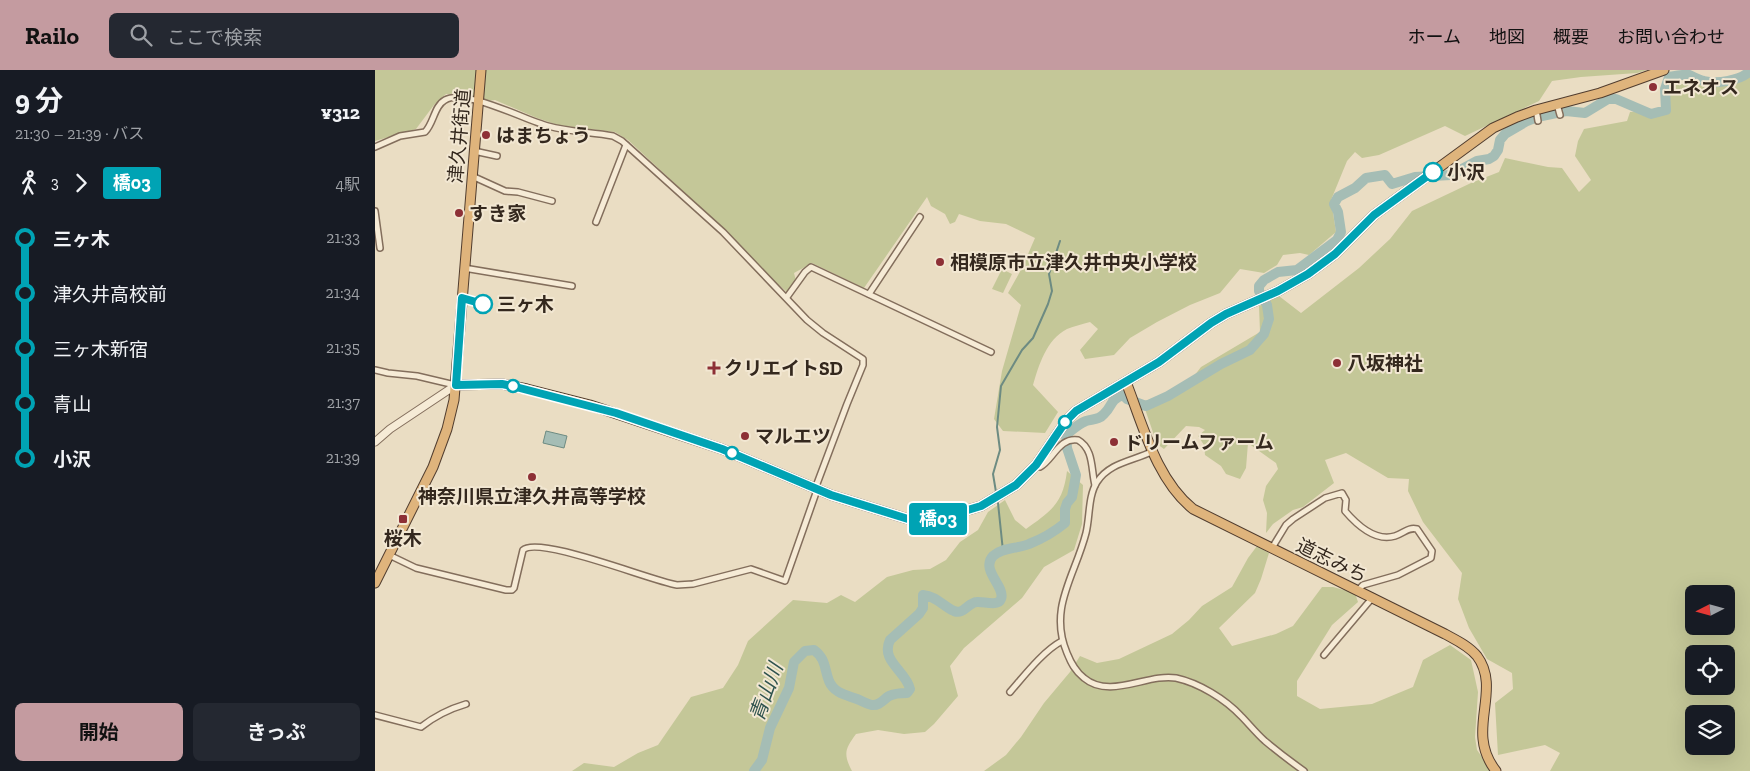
<!DOCTYPE html>
<html lang="ja">
<head>
<meta charset="utf-8">
<style>
  body { margin:0; font-family:"Zilla Slab","Noto Sans JP",serif; background:#242831; color:#f1f3f6; height:100vh; display:flex; flex-direction:column; font-size:19px; white-space:nowrap }
  * { box-sizing:border-box; margin:0 }
  p { font-size:16px; color:#9ea1a6 }
  .icon { flex:none; width:28px; height:28px; fill:none; stroke:currentColor; stroke-width:2; stroke-linecap:round; stroke-linejoin:round }
  .map { position:relative; flex:1; overflow:hidden }
  .panel { display:flex; flex-direction:column; background:#171b24; width:375px }
  .panel>* { flex:none }
  .badge { padding:0 10px; border-radius:4px; font-size:18px; line-height:32px }
  .needle { width:32px; rotate:264deg }
  .buttons { position:absolute; left:1310px; top:515px; display:grid; gap:10px }
  .buttons a { display:grid; place-items:center; width:50px; height:50px; border-radius:8px; background:#171b24; box-shadow:0 5px 20px #0002; font-size:25px }
  .map>.badge { position:absolute; translate:-50% -50%; box-shadow:0 0 0 2px #fff }
  .legs { display:flex; align-items:center; gap:8px; height:55px; padding:0 15px; font-size:16px }
  .legs p { margin-inline-start:auto }
  .headline { display:flex; align-items:center; justify-content:space-between; height:85px; padding:0 15px }
  h1 { font-size:28px; font-weight:700; line-height:38px }
  .primary-button { display:flex; gap:10px; margin-top:auto; padding:10px 15px }
  .primary-button a { flex:1; height:58px; border-radius:8px; background:#c49ba0; color:#111; font-size:20px; font-weight:700; line-height:58px; text-align:center }
  .primary-button a+a { background:#242831; color:#f1f3f6 }
  ul { padding:0 15px; list-style:none }
  li { display:flex; align-items:center; gap:18px; height:55px; font-size:19px }
  li i { display:grid; place-items:center; width:8px; height:100%; margin:0 6px; background:currentColor }
  li i::after { content:''; width:12px; height:12px; margin:-6px; border:4px solid; border-radius:50%; background:#171b24 }
  li p { margin-inline-start:auto }
  li:first-child i { background:linear-gradient(#0000 50%,currentColor 0) }
  li:last-child i { background:linear-gradient(currentColor 50%,#0000 0) }
  header { display:flex; align-items:center; gap:30px; box-sizing:border-box; height:70px; padding:0 25px; background:#c49ba0; color:#111 }
  header strong { font-size:24px }
  nav { display:flex; gap:28px; margin-inline-start:auto; font-size:18px }
  .search { width:350px; height:45px; background:#242831; display:flex; align-items:center; gap:12px; box-sizing:border-box; padding:0 18px; border-radius:8px; color:#9ea1a6; font-size:19px }
  main { display:flex; flex:1; min-height:0 }
  .map>svg:first-child { display:block }
  .green { fill:#c4c798; fill-rule:evenodd }
  .water { fill:#a5bdb5; stroke:#6d8b82 }
  .lines { fill:none; stroke-linecap:round; stroke-linejoin:round }
  .stream { stroke:#6d8b82; stroke-width:2 }
  .river { stroke:#a5bdb5; stroke-width:10 }
  .minor-casing { stroke:#836e5c; stroke-width:8 }
  .tertiary-casing { stroke:#836e5c; stroke-width:9 }
  .trunk-casing { stroke:#513d2f; stroke-width:11 }
  .minor { stroke:#f6ebd6; stroke-width:5 }
  .tertiary { stroke:#f6ebd6; stroke-width:7 }
  .trunk { stroke:#dfb47c; stroke-width:9 }
  .line-1-casing { stroke:#fff; stroke-width:11 }
  .line-1 { stroke:#00a3b4; stroke-width:8 }
  .poi-dot { fill:#8d3036; stroke:#f2e7d2; stroke-width:2 }
  .stop-1-dot { fill:#fff; stroke:#00a3b4; stroke-width:2.5 }
  .labels { text-anchor:middle; stroke-width:4; stroke-linejoin:round; paint-order:stroke }
  .poi-label { font-size:19px; font-weight:bold; fill:#34281e; stroke:#f2e7d2; text-anchor:start }
  .street-label { font-size:19px; fill:#34281e; stroke:#f2e7d2 }
  .stop-label { font-size:19px; font-weight:bold; fill:#34281e; stroke:#f2e7d2; text-anchor:start }
  .water-label { font-size:20px; font-style:italic; fill:#2f534e; stroke:#f2e7d2 }
</style>
</head>
<body>
<header>
<strong>Railo</strong>
<div class="search"><svg class="icon" aria-label="search" viewBox="0 0 24 24"><circle cx="10" cy="10" r="6"/><path d="M15 15l6 6"/></svg>ここで検索</div>
<nav><a>ホーム</a><a>地図</a><a>概要</a><a>お問い合わせ</a></nav>
</header>
<main>
<section class="panel">
<div class="headline"><div><h1>9 分</h1><p>21:30 – 21:39 · バス</p></div><b>¥312</b></div>
<div class="legs"><svg class="icon" aria-label="walk" viewBox="0 0 24 24"><circle cx="13" cy="4" r="2"/><path d="M13 8l-2 6 4 7M11 14l-3 7M7 12l3-4h3l4 4"/></svg>3<svg class="icon" aria-label="forward" viewBox="0 0 24 24"><path d="M9 5l7 7-7 7"/></svg><b class="badge" style="background:#00a3b4;color:#fff">橋03</b><p>4駅</p></div>
<ul>
<li><i style="color:#00a3b4"></i><b>三ヶ木</b><p>21:33</p></li>
<li><i style="color:#00a3b4"></i><span>津久井高校前</span><p>21:34</p></li>
<li><i style="color:#00a3b4"></i><span>三ヶ木新宿</span><p>21:35</p></li>
<li><i style="color:#00a3b4"></i><span>青山</span><p>21:37</p></li>
<li><i style="color:#00a3b4"></i><b>小沢</b><p>21:39</p></li>
</ul>
<div class="primary-button"><a>開始</a><a>きっぷ</a></div>
</section>
<div class="map">
<svg width="1375" height="701" viewBox="0 0 1375 701">
  <rect width="100%" height="100%" fill="#eaddc3"/>
  <g class="green">
    <path d="M0 0H1272L1262 3 1206 7 1177 11 1164 31 1090 66 1070 56 1004 85 987 88 980 82 972 91 956 130 961 162 934 185 925 183 908 185 902 195 889 203 865 199 845 223 815 235 782 252 755 268 739 285 710 289 705 280 723 259 715 252C708 254 699 256 692 259 671 270 664 295 658 315L683 342 670 363 628 361 619 349 627 301 646 235 633 223 647 198 660 168 631 154 605 151 584 144 580 152 575 154 570 144 556 136 552 127 489 218 437 193 419 203 421 211 412 222 398 210 349 160 294 108 253 70 240 62 183 55 162 48 120 30 107 32V27L71 24 59 35 41 59 0 71Z"/>
    <path d="M1371 0H1375V701H1175L1185 683 1170 675 1123 685 1120 633 1138 619 1137 603 1112 589 1094 558 1083 529 1087 503 1048 452 1033 421 1034 409 1013 408 971 383 950 390 959 413 928 437 918 440 898 454 891 463 892 443 888 430 891 416 903 399 901 393 873 373 871 398 865 409 851 404 846 396 830 385 829 375 823 366 830 360 824 357 811 356 789 379 782 374 770 339 809 319 826 297 885 262 884 236 904 226 926 243 984 198 1015 169 1037 141 1096 113 1124 102 1130 88 1173 97 1187 98 1204 122 1216 110 1200 86 1203 71 1209 59 1252 51 1255 42 1285 40 1292 32 1296 15 1321 13 1333 19 1364 5ZM1319 524H1351V556H1319ZM1319 584H1351V616H1319ZM1319 644H1351V676H1319Z"/>
    <path d="M627 199 637 204 628 223 617 219Z"/>
    <path d="M692 401 708 415 707 454 699 480 669 497 647 528 589 578 575 596 583 626 559 654 550 662 529 664 503 660 481 664C470 679 468 684 477 701H197L209 693 239 697 263 683 283 675 316 627 348 618 363 595 373 571 418 530 452 533 466 525 480 532 512 507 538 500 555 499 571 490 585 472 603 460 613 442 630 430 640 450 651 459C676 441 688 434 692 401Z"/>
    <path d="M882 476 894 483 886 509 880 523 844 558 857 576 901 564 918 556 947 517H958L980 523 983 532 957 555 922 611V626L945 639 997 634 1038 617 1048 590 1075 575 1096 590 1103 622 1100 667 1102 680 1117 701H609L631 685 646 667 669 633 695 602 705 586 722 593 744 589 797 564 814 550 827 536 857 517 873 488Z"/>
  </g>
  <path class="water" d="M171 361 192 366 189 378 168 373Z"/>
  <g class="lines">
    <g class="stream">
      <path d="M621 422 618 404 625 380 622 357 626 316 647 280 658 268 673 234 677 221 674 204 685 171"/>
      <path d="M623 433 628 481"/>
    </g>
    <path class="river" d="M379 701 387 690 395 658 414 618 419 592 430 581 439 580C451 589 449 598 454 611 459 623 471 625 482 629 487 631 492 634 497 635 504 636 508 630 514 626 520 623 526 623 532 623L535 619C531 601 505 591 515 570L544 544 548 538V525C561 526 568 536 579 541 589 545 592 533 602 532 608 531 623 537 626 529 631 517 605 500 618 486 628 477 642 479 654 474 667 469 679 462 690 453V439L692 433 697 427 701 405 692 378 691 365C697 360 703 354 711 351 718 349 724 350 729 344 738 336 734 330 748 325L752 329 771 336 793 326 846 294 875 280 889 264 894 249 892 235 884 221V216L889 210 903 202 922 200 962 170 966 162 963 142 959 134 963 127 980 118 991 108 1010 105 1017 114 1040 107 1076 105 1102 91 1114 89 1119 86 1123 80 1125 70 1130 64 1152 51 1162 47 1191 41 1210 43 1233 29H1241L1276 44 1291 40 1290 19 1294 7C1300 6 1309 4 1314 5 1319 7 1324 10 1329 11 1342 14 1365 11 1375 1"/>
    <g class="minor-casing">
      <g id="minor">
        <path d="M1182 34 1185 45"/>
        <path d="M1162 45 1163 51"/>
        <path d="M0 77 25 66 50 62C59 53 59 36 70 30 90 18 150 50 173 56 194 62 217 62 238 66L247 71 348 162 432 250 448 263 488 289V295L472 334 440 419"/>
        <path d="M99 81 122 86"/>
        <path d="M97 106 130 121 143 122 177 131"/>
        <path d="M0 141 5 178"/>
        <path d="M221 152 251 75"/>
        <path d="M89 198 197 216"/>
        <path d="M494 224 545 147"/>
        <path d="M412 227 430 202 436 197 616 282"/>
        <path d="M0 300 13 303 42 306 80 315"/>
        <path d="M778 381C759 391 735 392 722 412 713 426 715 447 711 463 700 506 673 538 692 583 696 593 700 601 709 608 735 630 773 603 801 608 824 613 850 629 866 646 874 654 881 663 890 671 902 681 915 691 929 701"/>
        <path d="M661 395 665 397C678 390 684 367 703 370 719 379 716 400 720 415"/>
        <path d="M897 478 911 455 918 449 950 428 967 423 971 430 970 441C982 455 1001 472 1020 466 1029 463 1033 457 1042 459L1057 481 1056 488 1023 505 988 515 983 520"/>
        <path d="M14 485 41 498 131 520H137L139 518 148 480C163 465 277 511 302 515L318 514 376 499 410 511 442 420"/>
        <path d="M949 585 998 527"/>
        <path d="M635 622C649 606 668 581 687 571"/>
        <path d="M0 645 46 657C60 646 74 639 91 634"/>
      </g>
    </g>
    <g class="tertiary-casing">
      <path id="tertiary" d="M0 372 15 359 81 315"/>
    </g>
    <g class="trunk-casing">
      <g id="trunk">
        <path d="M751 312C768 355 781 409 818 439L1070 564C1081 570 1094 576 1102 586 1121 611 1105 642 1108 669 1109 680 1114 692 1121 701"/>
        <path d="M81 315 127 314 152 319 215 335 347 379 456 425 533 449 548 451 563 449 606 436 641 415 661 395 691 351 701 341 784 292 836 253 851 244 903 221 933 204 960 184 999 145 1118 58 1142 47 1161 40 1225 23 1289 0"/>
        <path d="M0 513 58 397 72 359 79 330 106 0"/>
      </g>
    </g>
    <use href="#minor" class="minor"/>
    <use href="#tertiary" class="tertiary"/>
    <use href="#trunk" class="trunk"/>
  </g>
  <g class="lines">
    <g class="line-1-casing">
      <path id="line-1" d="M108 234 87 228 81 315 127 314 137 316 241 343 347 379 456 425 533 449 548 452 563 449 606 436 641 415 661 395 691 351 701 341 784 292 836 253 851 244 903 221 933 204 960 184 999 145 1058 102"/>
    </g>
    <use href="#line-1" class="line-1"/>
  </g>
  <g class="poi-dot">
    <circle cx="1278" cy="17" r="5"/>
    <circle cx="111" cy="65" r="5"/>
    <circle cx="84" cy="143" r="5"/>
    <circle cx="565" cy="192" r="5"/>
    <circle cx="962" cy="293" r="5"/>
    <path d="M336.5 290.5h5v5h5v5h-5v5h-5v-5h-5v-5h5z"/>
    <circle cx="370" cy="366" r="5"/>
    <circle cx="739" cy="372" r="5"/>
    <circle cx="157" cy="407" r="5"/>
    <rect x="23" y="444" width="10" height="10" rx="2.5"/>
  </g>
  <g class="stop-1-dot">
    <circle cx="1058" cy="102" r="9"/>
    <circle cx="108" cy="234" r="9"/>
    <circle cx="138" cy="316" r="6"/>
    <circle cx="690" cy="352" r="6"/>
    <circle cx="357" cy="383" r="6"/>
  </g>
  <g class="labels">
    <g class="poi-label">
      <text x="1288" y="24">エネオス</text>
      <text x="121" y="72">はまちょう</text>
      <text x="94" y="150">すき家</text>
      <text x="575" y="199">相模原市立津久井中央小学校</text>
      <text x="972" y="300">八坂神社</text>
      <text x="349" y="305">クリエイトSD</text>
      <text x="380" y="373">マルエツ</text>
      <text x="749" y="379">ドリームファーム</text>
      <text x="157" y="433" text-anchor="middle">神奈川県立津久井高等学校</text>
      <text x="28" y="475" text-anchor="middle">桜木</text>
    </g>
    <g class="street-label">
      <text transform="translate(84 66) rotate(-85)" y="7">津久井街道</text>
      <text transform="translate(957 490) rotate(26)" y="7">道志みち</text>
    </g>
    <g class="stop-label">
      <text x="1072" y="109">小沢</text>
      <text x="122" y="241">三ヶ木</text>
    </g>
    <g class="water-label">
      <text transform="translate(391 622) rotate(-70)" y="7">青山川</text>
    </g>
  </g>
</svg>
<div class="buttons">
<a><svg class="needle" viewBox="-14 -14 28 28"><path d="M0-13l5 13h-10z" fill="#e53935"/><path d="M0 13l5-13h-10z" fill="#9ea1a6"/></svg></a>
<a><svg class="icon" aria-label="locate" viewBox="0 0 24 24"><circle cx="12" cy="12" r="6"/><path d="M12 2v4M12 18v4M2 12h4M18 12h4"/></svg></a>
<a><svg class="icon" aria-label="layers" viewBox="0 0 24 24"><path d="M12 4l9 5-9 5-9-5zM3 14l9 5 9-5"/></svg></a>
</div>
<b class="badge" style="left:563px;top:449px;background:#00a3b4;color:#fff">橋03</b>
</div>
</main>
</body>
</html>
